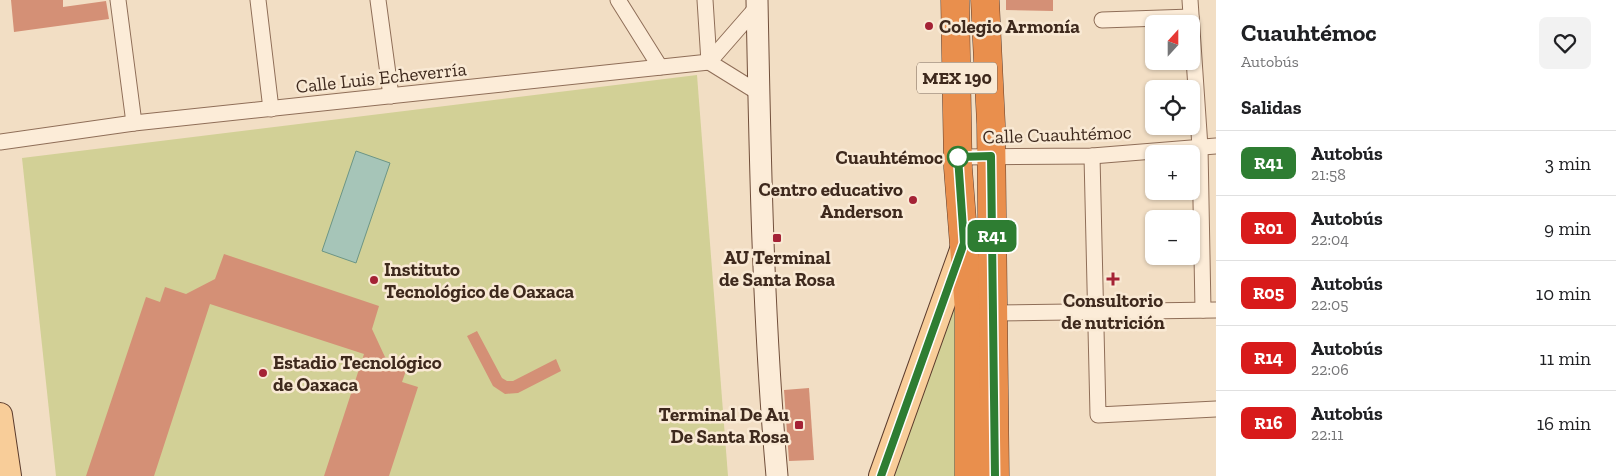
<!DOCTYPE html>
<html lang="es">
<head>
<meta charset="utf-8">
<style>
  body { margin:0; font-family:"Zilla Slab",serif; background:#f2f2f2; color:#202124; height:100vh; display:flex; flex-direction:column; font-size:19px; white-space:nowrap }
  * { box-sizing:border-box; margin:0 }
  p { font-size:16px; color:#757577 }
  .icon { flex:none; width:28px; height:28px; fill:none; stroke:currentColor; stroke-width:2; stroke-linecap:round; stroke-linejoin:round }
  .map { position:relative; flex:1; overflow:hidden }
  .details { display:flex; flex-direction:column; background:#fff; width:400px }
  .details>* { flex:none }
  .badge { padding:0 10px; border-radius:8px; font-size:18px; line-height:32px }
  .needle { width:32px; rotate:21deg }
  .buttons { position:absolute; left:1145px; top:15px; display:grid; gap:10px }
  .buttons a { display:grid; place-items:center; width:55px; height:55px; border-radius:8px; background:#fff; box-shadow:0 1px 4px #0004; font-size:25px }
  .map>.badge { position:absolute; translate:-50% -50%; box-shadow:0 0 0 2px #fff }
  h2 { padding:0 25px; font-size:19px; line-height:45px }
  .round { display:grid; place-items:center; flex:none; width:52px; height:52px; border-radius:8px; background:#f2f2f2 }
  .overview { display:flex; align-items:center; justify-content:space-between; height:85px; padding:0 25px }
  h1 { font-size:24px; font-weight:800; line-height:38px }
  ul { padding:0; list-style:none }
  li { display:flex; align-items:center; gap:15px; height:65px; padding:0 25px; border-top:1px solid #e0e0e0 }
  li div { flex:1 }
  li b { display:block; font-size:19px }
  li em { font-style:normal }
  li .badge { min-width:55px; font-weight:700; text-align:center }
  main { display:flex; flex:1; min-height:0 }
  .map>svg:first-child { display:block }
  .green { fill:#d2d096 }
  .water { fill:#a6c5b8; stroke:#6c9585 }
  .building { fill:#d49076 }
  .lines { fill:none; stroke-linecap:round; stroke-linejoin:round }
  .street-casing { stroke:#8f6e58; stroke-width:17 }
  .secondary-casing { stroke:#714f3b; stroke-width:23 }
  .primary-casing { stroke:#5c3c2d; stroke-width:26 }
  .highway-casing { stroke:#5c3c2d; stroke-width:29 }
  .street { stroke:#fcecd8; stroke-width:15 }
  .secondary { stroke:#fcecd8; stroke-width:21 }
  .primary { stroke:#f8cd99; stroke-width:24 }
  .highway { stroke:#e98f4d; stroke-width:28 }
  .line-casing { stroke:#fff; stroke-width:11 }
  .line { stroke:#2e7d32; stroke-width:8 }
  .poi-dot { fill:#a42235; stroke:#f9e9d4; stroke-width:2 }
  .stop-dot { fill:#fff; stroke:#2e7d32; stroke-width:2.5 }
  .labels { text-anchor:middle; stroke-width:5; stroke-linejoin:round; paint-order:stroke }
  .shield { fill:#f9e9d4; stroke:#766354; stroke-width:1 }
  .shield-label { font-size:18px; font-weight:bold; fill:#3e291d }
  .poi-label { font-size:19px; font-weight:bold; fill:#3e291d; stroke:#f9e9d4; text-anchor:start }
  .street-label { font-size:19px; fill:#3e291d; stroke:#f9e9d4 }
  .stop-label { font-size:19px; font-weight:bold; fill:#3e291d; stroke:#f9e9d4; text-anchor:end }
</style>
</head>
<body>
<main>
<div class="map">
<svg width="1216" height="476" viewBox="0 0 1216 476">
  <rect width="100%" height="100%" fill="#f2dec4"/>
  <g class="green">
    <path d="M697 75 728 476H56L22 158Z"/>
    <path d="M959 286 967 476H890Z"/>
  </g>
  <path class="water" d="M356 151 390 163 356 263 322 251Z"/>
  <g class="building">
    <path d="M11 0H63V7L106 1 109 19 14 32Z"/>
    <path d="M1006 0H1053V11L1006 10Z"/>
    <path d="M224 254 379 306 372 329 385 357 408 365 402 382 418 387 389 476H324L364 354 210 304 154 476H86L146 297 160 302 165 287 186 294 215 279Z"/>
    <path d="M477 331 502 378 507 381H513L556 359 561 371 518 393 505 394 493 386 467 336Z"/>
    <path d="M809 388 814 460 789 461 784 390Z"/>
  </g>
  <g class="lines">
    <g class="street-casing">
      <g id="street">
        <path d="M118 0 134 123"/>
        <path d="M258 0 271 109"/>
        <path d="M378 0 391 96"/>
        <path d="M618 0 660 67"/>
        <path d="M705 0 709 62"/>
        <path d="M1190 0 1200 147 1203 310"/>
        <path d="M1102 20 1191 17"/>
        <path d="M709 62 757 7"/>
        <path d="M0 142 134 123 709 62 759 93"/>
        <path d="M1092 156 1098 415 1216 409"/>
        <path d="M958 157 1092 156 1216 146"/>
        <path d="M993 313 1216 310"/>
      </g>
    </g>
    <g class="secondary-casing">
      <path id="secondary" d="M757 0C760 159 763 317 777 476"/>
    </g>
    <g class="primary-casing">
      <g id="primary">
        <path d="M0 415 9 476"/>
        <path d="M881 476 963 247"/>
      </g>
    </g>
    <g class="highway-casing">
      <g id="highway">
        <path d="M955 0 958 168 969 310V476"/>
        <path d="M985 0 991 124 995 476"/>
      </g>
    </g>
    <use href="#street" class="street"/>
    <use href="#secondary" class="secondary"/>
    <use href="#primary" class="primary"/>
    <use href="#highway" class="highway"/>
  </g>
  <g class="lines">
    <g class="line-casing">
      <path id="line" d="M881 476 964 243 958 157 991 156 995 476"/>
    </g>
    <use href="#line" class="line"/>
  </g>
  <g class="poi-dot">
    <circle cx="929" cy="26" r="5"/>
    <circle cx="913" cy="200" r="5"/>
    <rect x="772" y="233" width="10" height="10" rx="2.5"/>
    <path d="M1110.5 271.5h5v5h5v5h-5v5h-5v-5h-5v-5h5z"/>
    <circle cx="374" cy="280" r="5"/>
    <circle cx="263" cy="373" r="5"/>
    <rect x="794" y="420" width="10" height="10" rx="2.5"/>
  </g>
  <circle class="stop-dot" cx="958" cy="157" r="10"/>
  <g class="labels">
    <rect class="shield" x="917" y="62.5" width="80" height="31" rx="4"/>
    <g class="shield-label">
      <text x="957" y="84">MEX 190</text>
    </g>
    <g class="poi-label">
      <text x="939" y="33">Colegio Armonía</text>
      <text x="903" y="196" text-anchor="end">Centro educativo<tspan x="903" dy="22">Anderson</tspan></text>
      <text x="777" y="264" text-anchor="middle">AU Terminal<tspan x="777" dy="22">de Santa Rosa</tspan></text>
      <text x="384" y="276">Instituto<tspan x="384" dy="22">Tecnológico de Oaxaca</tspan></text>
      <text x="1113" y="307" text-anchor="middle">Consultorio<tspan x="1113" dy="22">de nutrición</tspan></text>
      <text x="273" y="369">Estadio Tecnológico<tspan x="273" dy="22">de Oaxaca</tspan></text>
      <text x="789" y="421" text-anchor="end">Terminal De Au<tspan x="789" dy="22">De Santa Rosa</tspan></text>
    </g>
    <g class="street-label">
      <text transform="translate(381 77) rotate(-6)" y="7">Calle Luis Echeverría</text>
      <text transform="translate(1057 134) rotate(-2)" y="7">Calle Cuauhtémoc</text>
    </g>
    <g class="stop-label">
      <text x="943" y="164">Cuauhtémoc</text>
    </g>
  </g>
</svg>
<div class="buttons">
<a><svg class="needle" viewBox="-14 -14 28 28"><path d="M0-13l5 13h-10z" fill="#e53935"/><path d="M0 13l5-13h-10z" fill="#757577"/></svg></a>
<a><svg class="icon" aria-label="locate" viewBox="0 0 24 24"><circle cx="12" cy="12" r="6"/><path d="M12 2v4M12 18v4M2 12h4M18 12h4"/></svg></a>
<a>+</a>
<a>−</a>
</div>
<b class="badge" style="left:992px;top:236px;background:#2e7d32;color:#fff">R41</b>
</div>
<section class="details">
<div class="overview"><div><h1>Cuauhtémoc</h1><p>Autobús</p></div><a class="round"><svg class="icon" aria-label="heart" viewBox="0 0 24 24"><path d="M12 20l-8-8c-3-5 5-10 8-4 3-6 11-1 8 4z"/></svg></a></div>
<h2>Salidas</h2>
<ul>
<li><span class="badge" style="background:#2e7d32;color:#fff">R41</span><div><b>Autobús</b><p>21:58</p></div><em>3 min</em></li>
<li><span class="badge" style="background:#d81b1b;color:#fff">R01</span><div><b>Autobús</b><p>22:04</p></div><em>9 min</em></li>
<li><span class="badge" style="background:#d81b1b;color:#fff">R05</span><div><b>Autobús</b><p>22:05</p></div><em>10 min</em></li>
<li><span class="badge" style="background:#d81b1b;color:#fff">R14</span><div><b>Autobús</b><p>22:06</p></div><em>11 min</em></li>
<li><span class="badge" style="background:#d81b1b;color:#fff">R16</span><div><b>Autobús</b><p>22:11</p></div><em>16 min</em></li>
</ul>
</section>
</main>
</body>
</html>
